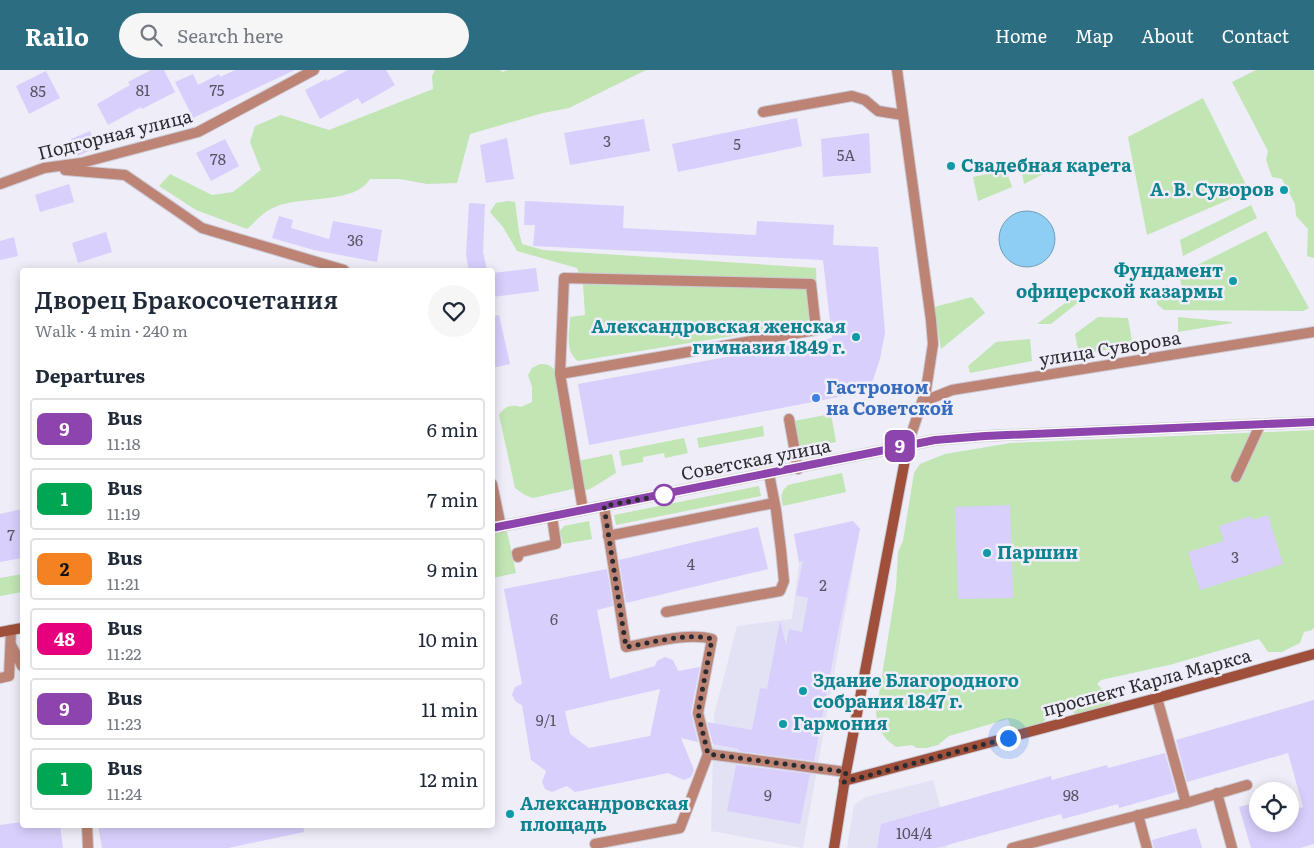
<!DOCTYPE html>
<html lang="en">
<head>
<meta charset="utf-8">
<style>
  body { margin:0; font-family:Literata,serif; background:#f6f6f7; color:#1f2937; height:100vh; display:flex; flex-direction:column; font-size:19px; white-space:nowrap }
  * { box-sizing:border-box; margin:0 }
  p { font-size:16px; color:#747a83 }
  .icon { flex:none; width:28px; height:28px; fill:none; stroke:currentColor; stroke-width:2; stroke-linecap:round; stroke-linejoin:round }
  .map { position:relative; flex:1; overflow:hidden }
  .drawer { position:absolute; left:20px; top:198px; width:475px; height:560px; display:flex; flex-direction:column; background:#fff; border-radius:5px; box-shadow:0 2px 12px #0003 }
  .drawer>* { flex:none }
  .badge { padding:0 10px; border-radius:8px; font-size:18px; line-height:32px }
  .buttons { position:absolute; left:1249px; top:712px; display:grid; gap:10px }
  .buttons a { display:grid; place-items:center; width:50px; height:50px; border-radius:50%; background:#fff; box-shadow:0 2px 12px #0003; font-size:25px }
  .you { position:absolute; width:25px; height:25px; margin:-12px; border:4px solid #fff; border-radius:50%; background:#1a73e8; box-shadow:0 0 0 8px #1a73e833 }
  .map>.badge { position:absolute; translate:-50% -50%; box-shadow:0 0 0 2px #fff }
  h2 { padding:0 15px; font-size:19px; line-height:45px }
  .round { display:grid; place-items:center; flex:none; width:52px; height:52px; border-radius:26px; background:#f6f6f7 }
  .overview { display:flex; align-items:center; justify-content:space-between; height:85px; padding:0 15px }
  h1 { font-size:24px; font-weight:600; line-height:38px }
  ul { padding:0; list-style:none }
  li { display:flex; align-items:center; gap:15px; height:62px; margin:0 10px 8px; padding:0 5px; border:2px solid #e0e1e3; border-radius:5px }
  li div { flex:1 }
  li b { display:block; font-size:19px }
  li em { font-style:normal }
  li .badge { min-width:55px; font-weight:700; text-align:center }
  header { display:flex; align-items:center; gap:30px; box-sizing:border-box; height:70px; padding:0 25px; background:#2d6d81; color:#fff }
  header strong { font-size:24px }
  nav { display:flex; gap:28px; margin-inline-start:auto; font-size:18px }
  .search { width:350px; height:45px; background:#f6f6f7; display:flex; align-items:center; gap:12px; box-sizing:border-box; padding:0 18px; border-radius:28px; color:#747a83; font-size:19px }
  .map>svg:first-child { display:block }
  .built { fill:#e3e2f5 }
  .green { fill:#c1e5b3 }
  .water { fill:#8ecef4; stroke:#719db9 }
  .building { fill:#d8cffc; fill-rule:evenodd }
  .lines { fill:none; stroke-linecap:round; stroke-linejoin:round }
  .lane-casing { stroke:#cbcad4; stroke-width:12 }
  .street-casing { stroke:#cbcad4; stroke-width:12 }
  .secondary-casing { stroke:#cbcad4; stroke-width:12 }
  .lane { stroke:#bd8475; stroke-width:10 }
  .street { stroke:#bd8475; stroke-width:10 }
  .secondary { stroke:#9f4f3a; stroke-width:10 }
  .line-casing { stroke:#fff; stroke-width:11 }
  .line { stroke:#8e44ad; stroke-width:8 }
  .walk { stroke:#2c2c30; stroke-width:5; stroke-dasharray:0 9 }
  .culture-dot { fill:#0f9aa8; stroke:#eeedf8; stroke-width:2 }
  .shop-dot { fill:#3f7fe0; stroke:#eeedf8; stroke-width:2 }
  .stop-dot { fill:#fff; stroke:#8e44ad; stroke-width:2.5 }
  .labels { text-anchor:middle; stroke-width:5; stroke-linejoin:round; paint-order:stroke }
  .number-label { font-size:15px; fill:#575563 }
  .street-label { font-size:18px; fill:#2c2c30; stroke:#eeedf8 }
  .culture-label { font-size:18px; font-weight:bold; fill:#0d838f; stroke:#eeedf8; text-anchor:start }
  .shop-label { font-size:18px; font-weight:bold; fill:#366cbe; stroke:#eeedf8; text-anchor:start }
</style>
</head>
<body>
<header>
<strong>Railo</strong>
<div class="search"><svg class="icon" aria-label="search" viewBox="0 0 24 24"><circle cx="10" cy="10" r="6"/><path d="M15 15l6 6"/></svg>Search here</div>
<nav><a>Home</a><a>Map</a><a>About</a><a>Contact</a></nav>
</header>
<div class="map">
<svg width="1314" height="778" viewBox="0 0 1314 778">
  <rect width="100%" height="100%" fill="#eeedf8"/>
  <g class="built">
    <path d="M853 451 860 459 803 778 711 761 714 645 737 556 792 549 799 493 794 464Z"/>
    <path d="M933 710 950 774 945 778H847L854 735 866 727Z"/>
  </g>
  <g class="green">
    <path d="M435 0H500L502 2 508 0H646L569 38 543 43 470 64 457 113 427 114 400 109H370C354 135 301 125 275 137 264 141 255 152 247 159L196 140 159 116 170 104 212 125 233 122 261 100 250 72 255 56 281 45 329 60 433 19 432 6Z"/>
    <path d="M1256 0H1314V188L1307 186 1308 159 1296 146 1295 134 1282 109 1272 107 1266 90 1268 81 1232 12Z"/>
    <path d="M1203 28 1249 121 1147 165 1128 67Z"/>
    <path d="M1053 90 1055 98 1024 114 1021 97Z"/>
    <path d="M1006 100 1012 117 978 131 973 107Z"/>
    <path d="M508 131 515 132 519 162 522 174 543 180 816 198 817 226 807 254 578 291C564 281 570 261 570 247L585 245 583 214 577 198 517 181 503 157 490 142 496 133Z"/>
    <path d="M1251 135 1257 148 1183 186 1180 170Z"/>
    <path d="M1266 161 1309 238 1303 241 1164 240 1157 234C1157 223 1157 219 1168 215L1173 219 1182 218 1179 204Z"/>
    <path d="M1085 218 1095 219 1051 254H1037Z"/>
    <path d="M972 227 985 243 941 279 934 237Z"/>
    <path d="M1098 247 1128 248 1133 276 1079 284 1075 264Z"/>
    <path d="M1178 247 1232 252V253L1178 262Z"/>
    <path d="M1030 269 1032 291 970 303 968 296 996 272Z"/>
    <path d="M540 294C548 294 552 295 556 303L577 418 533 428 525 425 515 418 499 345C505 336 511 334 521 337L532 332V317L528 305 532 298Z"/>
    <path d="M831 344 836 372 799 379 794 351Z"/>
    <path d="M763 356 764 366 699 378 697 368Z"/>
    <path d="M1314 360V557L1312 560 1304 562 1300 573 1282 582H1268L1259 569 1173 594 1101 610 1097 614 1111 629C1110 638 1107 643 1100 648L1077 646 1071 640 1069 631 1052 636C1047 655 1029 667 1011 658L1008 649 949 666 938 675 926 678H917L912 675 896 677 887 670 878 658 876 643 896 518 898 482 903 471 914 403 920 394 945 384 1011 373Z"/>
    <path d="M684 368 688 383 665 388 664 383 643 387V392L622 396 619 381Z"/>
    <path d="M612 384 616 403 590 419 582 421 578 391Z"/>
    <path d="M842 403 846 422 783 436C780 426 781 422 788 415Z"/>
    <path d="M759 416 761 426 616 455 614 445Z"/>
    <path d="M589 451 592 469 563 474 560 461 564 456Z"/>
    <path d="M507 461 516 503 493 508 492 464Z"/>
    <path d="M22 504V522L0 526V508Z"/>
  </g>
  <circle class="water" cx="1027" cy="169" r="28"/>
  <g class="building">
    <path d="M151 0H164L175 22 142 39 141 37 108 55 97 34 130 15 128 12Z"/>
    <path d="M235 0H295L193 48 175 12 193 4 198 15 219 4 220 7Z"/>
    <path d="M348 0H386L395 15 362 34 358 28 320 49 305 20 326 9 327 11Z"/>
    <path d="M46 1 60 28 29 44 16 16Z"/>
    <path d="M797 48 802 76 678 102 672 74Z"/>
    <path d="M644 49 650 81 570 95 564 63Z"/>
    <path d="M90 61 97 77 78 86 71 69Z"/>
    <path d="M869 63 871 103 823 107 821 69Z"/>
    <path d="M507 68 514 109 486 113 480 75Z"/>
    <path d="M225 69 239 96 211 111 196 83Z"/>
    <path d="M69 114 74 132 40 142 35 125Z"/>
    <path d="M525 131 624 136 623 158 756 165 757 151 834 155 833 175 878 177 885 263 880 289 873 310 859 323 589 375 578 314 832 268 823 190 533 176 535 155H524Z"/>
    <path d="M469 133 485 134 483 182 487 200H469L466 186Z"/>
    <path d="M279 146 293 150 291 158 329 169 333 151 382 160 377 192 314 180 272 168Z"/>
    <path d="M106 162 112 182 78 193 72 173Z"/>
    <path d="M14 167 18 186 0 190V171Z"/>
    <path d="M536 198 539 221 492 227V203Z"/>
    <path d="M499 245 510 294 492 298V246Z"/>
    <path d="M1010 435 1013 528 958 529 955 437Z"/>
    <path d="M22 439V488L0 492V444Z"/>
    <path d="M1268 445 1283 494 1200 520 1188 482 1224 471 1219 456 1251 446 1252 450Z"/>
    <path d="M853 451 860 459 837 568 814 691 738 681 739 679 713 674 707 652 752 660 760 618 767 619 780 550 786 575 789 559 802 562 808 528 796 525 803 491 799 492 794 464Z"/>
    <path d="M758 457 768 499 626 533 619 490Z"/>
    <path d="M607 499 613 536 597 540 610 609 655 596 657 591 665 587 673 590 678 601 700 597 691 642 698 672 681 668 694 700 691 707 684 710 668 703 575 722 567 716 552 722 545 719 542 712 546 701 531 690 522 635 516 632 512 625 515 617 522 614 504 519ZM660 619 650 666 589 678 570 664 565 641Z"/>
    <path d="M1314 630V774L1300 778H1251L1239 737 1258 732V754H1290V741L1303 737 1288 683 1187 712 1176 670Z"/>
    <path d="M1165 683 1176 722 1119 738 1118 734 1063 749 1061 744 936 778H877L881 754 1051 706 1052 710 1107 695 1108 698Z"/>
    <path d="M736 695 810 704 800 754 727 741Z"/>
    <path d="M22 752V755H60L63 778H0V755Z"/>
    <path d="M98 755H303L304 762 228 778H102Z"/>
    <path d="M1196 758 1202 778H1154L1152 770Z"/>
  </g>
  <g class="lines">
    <g class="lane-casing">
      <g id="lane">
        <path d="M763 42 852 26 865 30 878 41 903 45"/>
        <path d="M560 304 564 208 811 214 816 260 560 304 583 440"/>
        <path d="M789 349 798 399"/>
        <path d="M1236 407 1260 355"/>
        <path d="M604 436 626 577C651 573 688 562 712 569L698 643 708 684"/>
        <path d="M608 466 774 433"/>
        <path d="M518 487 517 483 556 474 552 447"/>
        <path d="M666 542 780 521 784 511 781 480 776 440 769 404"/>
        <path d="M11 575 22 596"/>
        <path d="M0 608 9 606 11 560"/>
        <path d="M1217 723 1232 778"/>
        <path d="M1186 733 1247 715"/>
        <path d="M1138 745 1147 778"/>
        <path d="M87 755 88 778"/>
        <path d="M595 774 680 758 708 684 846 702"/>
        <path d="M1012 778 1186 733 1157 628"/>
      </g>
    </g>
    <g class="street-casing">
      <g id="street">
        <path d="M897 0 931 250 933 274 926 320 908 374"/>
        <path d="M65 100 125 105 202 158 344 200"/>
        <path d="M0 114 44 98 81 93 198 62 314 0"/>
        <path d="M919 342 932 328 952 320 1314 262"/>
        <path d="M492 414 501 457"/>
      </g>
    </g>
    <g class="secondary-casing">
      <g id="secondary">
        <path d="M492 458 935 370 985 366 1314 352"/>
        <path d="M0 562 22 558"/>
        <path d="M844 711 1157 628 1314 584"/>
        <path d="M834 778 846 702 908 374"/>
      </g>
    </g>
    <use href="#lane" class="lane"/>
    <use href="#street" class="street"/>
    <use href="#secondary" class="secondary"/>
  </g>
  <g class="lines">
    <g class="line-casing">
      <path id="line" d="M492 458 935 370 985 366 1314 352"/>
    </g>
    <use href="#line" class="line"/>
    <path class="walk" d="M664 425 604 436 626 577C651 573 688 562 712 569L698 643 708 684 846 702 844 712 1008 668"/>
  </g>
  <g class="culture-dot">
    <circle cx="951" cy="96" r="5"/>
    <circle cx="1284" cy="120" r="5"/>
    <circle cx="1233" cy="211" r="5"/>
    <circle cx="856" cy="267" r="5"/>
    <circle cx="987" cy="483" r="5"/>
    <circle cx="803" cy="621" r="5"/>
    <circle cx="783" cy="654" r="5"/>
    <circle cx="510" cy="744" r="5"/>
  </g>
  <circle class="shop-dot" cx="816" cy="328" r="5"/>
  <circle class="stop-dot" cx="664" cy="425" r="10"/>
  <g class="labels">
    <g class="number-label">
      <text x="143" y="26">81</text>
      <text x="217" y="26">75</text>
      <text x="38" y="27">85</text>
      <text x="607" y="77">3</text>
      <text x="737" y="80">5</text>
      <text x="846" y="91">5А</text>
      <text x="218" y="95">78</text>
      <text x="355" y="176">36</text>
      <text x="11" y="471">7</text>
      <text x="1235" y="493">3</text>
      <text x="691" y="500">4</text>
      <text x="823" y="521">2</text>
      <text x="554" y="555">6</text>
      <text x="546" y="656">9/1</text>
      <text x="768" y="731">9</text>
      <text x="1071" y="731">98</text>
      <text x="914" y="769">104/4</text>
    </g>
    <g class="street-label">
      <text transform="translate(115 65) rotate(-14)" y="6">Подгорная улица</text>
      <text transform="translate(1110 279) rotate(-9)" y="6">улица Суворова</text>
      <text transform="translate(756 390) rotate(-11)" y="6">Советская улица</text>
      <text transform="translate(1147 613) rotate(-15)" y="6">проспект Карла Маркса</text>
    </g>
    <g class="culture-label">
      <text x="961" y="102">Свадебная карета</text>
      <text x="1274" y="126" text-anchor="end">А. В. Суворов</text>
      <text x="1223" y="207" text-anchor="end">Фундамент<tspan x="1223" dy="21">офицерской казармы</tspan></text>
      <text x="846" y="263" text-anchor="end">Александровская женская<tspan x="846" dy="21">гимназия 1849 г.</tspan></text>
      <text x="997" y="489">Паршин</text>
      <text x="813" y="617">Здание Благородного<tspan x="813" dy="21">собрания 1847 г.</tspan></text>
      <text x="793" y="660">Гармония</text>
      <text x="520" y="740">Александровская<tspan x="520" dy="21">площадь</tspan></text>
    </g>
    <g class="shop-label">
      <text x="826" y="324">Гастроном<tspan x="826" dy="21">на Советской</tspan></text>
    </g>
  </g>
</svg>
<div class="buttons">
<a><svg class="icon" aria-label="locate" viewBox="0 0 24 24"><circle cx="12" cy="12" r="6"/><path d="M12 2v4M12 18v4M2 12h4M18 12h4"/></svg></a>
</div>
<div class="you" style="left:1008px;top:668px"></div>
<b class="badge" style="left:900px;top:376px;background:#8e44ad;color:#fff">9</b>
<section class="drawer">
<div class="overview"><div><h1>Дворец Бракосочетания</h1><p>Walk · 4 min · 240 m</p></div><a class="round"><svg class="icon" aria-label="heart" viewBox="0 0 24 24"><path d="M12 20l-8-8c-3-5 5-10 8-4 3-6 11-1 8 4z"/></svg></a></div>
<h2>Departures</h2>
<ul>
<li><span class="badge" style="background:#8e44ad;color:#fff">9</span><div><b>Bus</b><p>11:18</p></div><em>6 min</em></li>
<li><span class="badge" style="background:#00a651;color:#fff">1</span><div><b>Bus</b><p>11:19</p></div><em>7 min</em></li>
<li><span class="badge" style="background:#f58220;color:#111">2</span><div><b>Bus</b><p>11:21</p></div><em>9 min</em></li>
<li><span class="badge" style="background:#e6007e;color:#fff">48</span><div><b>Bus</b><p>11:22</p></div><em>10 min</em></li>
<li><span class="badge" style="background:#8e44ad;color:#fff">9</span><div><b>Bus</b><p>11:23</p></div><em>11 min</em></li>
<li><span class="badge" style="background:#00a651;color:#fff">1</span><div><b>Bus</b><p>11:24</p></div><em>12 min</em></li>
</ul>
</section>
</div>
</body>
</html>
